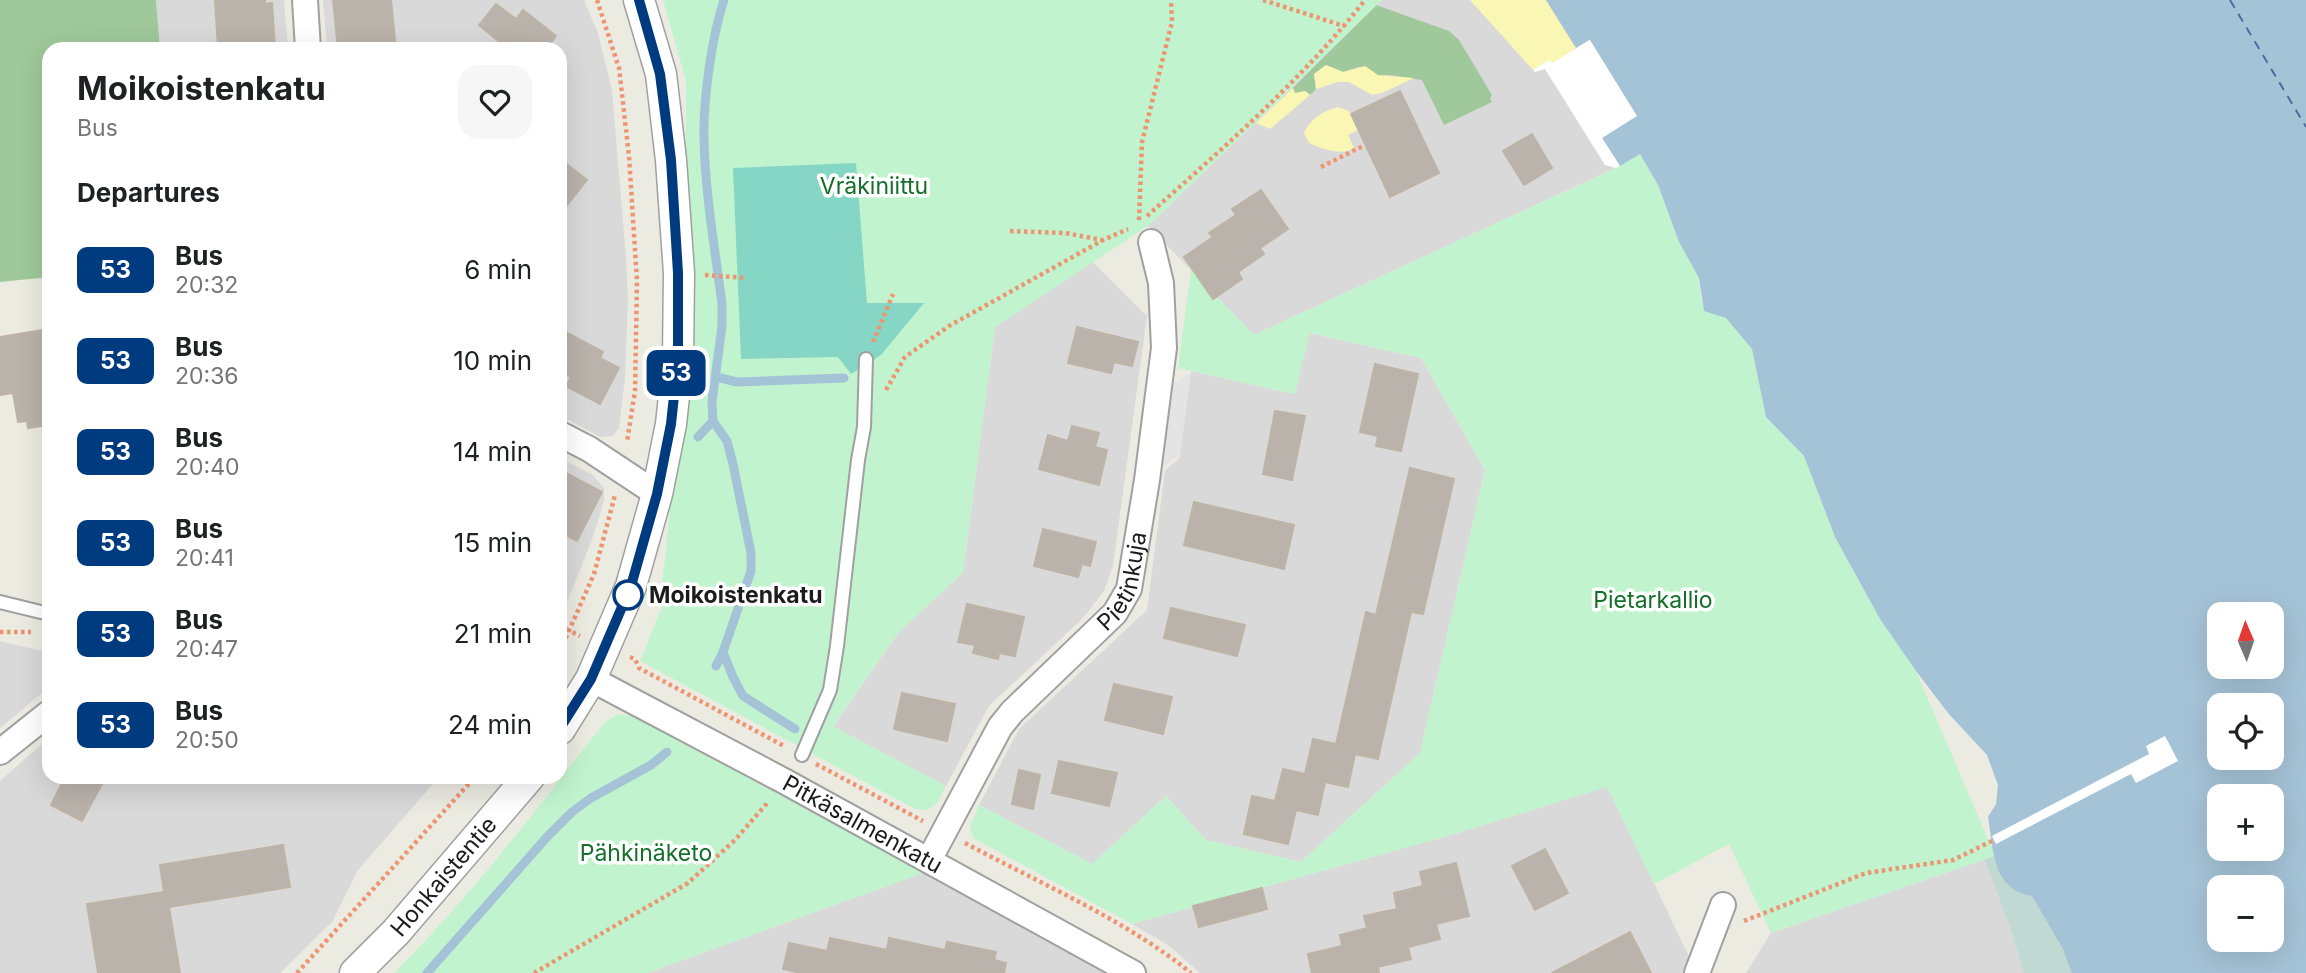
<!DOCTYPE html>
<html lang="en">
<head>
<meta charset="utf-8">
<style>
  body { margin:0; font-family:Inter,sans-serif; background:#f6f6f6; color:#202124; height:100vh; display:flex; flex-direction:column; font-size:26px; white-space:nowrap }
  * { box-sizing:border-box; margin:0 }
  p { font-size:23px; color:#757577 }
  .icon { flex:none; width:38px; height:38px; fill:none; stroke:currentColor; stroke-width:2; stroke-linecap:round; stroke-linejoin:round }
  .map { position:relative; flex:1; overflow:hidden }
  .drawer { position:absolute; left:42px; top:42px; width:525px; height:742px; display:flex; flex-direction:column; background:#fff; border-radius:21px; box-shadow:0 7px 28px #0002 }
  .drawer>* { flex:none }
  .badge { padding:0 14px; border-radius:10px; font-size:24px; line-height:46px }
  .needle { width:46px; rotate:358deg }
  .controls { position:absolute; left:2207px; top:602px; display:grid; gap:14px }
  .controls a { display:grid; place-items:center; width:77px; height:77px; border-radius:14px; background:#fff; box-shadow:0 7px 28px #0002; font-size:35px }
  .map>.badge { position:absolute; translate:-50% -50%; box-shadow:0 0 0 4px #fff }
  h2 { padding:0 35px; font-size:26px; line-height:63px }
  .round { display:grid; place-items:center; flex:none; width:74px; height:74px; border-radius:21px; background:#f6f6f6 }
  .head { display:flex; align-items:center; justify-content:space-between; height:119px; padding:0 35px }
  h1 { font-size:33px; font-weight:700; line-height:52px }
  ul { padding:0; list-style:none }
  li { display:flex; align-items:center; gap:21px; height:91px; padding:0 35px }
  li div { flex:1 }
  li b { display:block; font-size:26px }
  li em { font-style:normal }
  li .badge { min-width:77px; font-weight:700; text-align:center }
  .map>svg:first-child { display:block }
  .residential { fill:#dad9d9 }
  .forest { fill:#9fc99a }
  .wetland { fill:#c0d9d2 }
  .sand { fill:#f9f7b3 }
  .park { fill:#c1f4ce }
  .pitch { fill:#85d6c5 }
  .parking { fill:#e4e4e4 }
  .water { fill:#a5c3d7; fill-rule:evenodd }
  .pier { fill:#fff }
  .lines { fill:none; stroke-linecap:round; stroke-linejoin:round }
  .stream { stroke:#a5c3d7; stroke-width:9 }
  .ferry { stroke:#506ba3; stroke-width:2; stroke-dasharray:9 7; stroke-linecap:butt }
  .building { fill:#b9b3ac; stroke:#bdb4a6; stroke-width:2 }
  .service-casing { stroke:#a0a0a0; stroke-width:16 }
  .minor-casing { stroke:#a0a0a0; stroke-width:28 }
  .tertiary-casing { stroke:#a0a0a0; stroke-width:33 }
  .path { stroke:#ee9471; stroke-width:4.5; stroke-dasharray:3.5 3.5; stroke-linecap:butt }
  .service { stroke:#fff; stroke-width:12 }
  .minor { stroke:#fff; stroke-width:24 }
  .tertiary { stroke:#fff; stroke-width:30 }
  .line-casing { stroke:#fff; stroke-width:16 }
  .line { stroke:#003b80; stroke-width:10 }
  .stop-dot { fill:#fff; stroke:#003b80; stroke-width:3.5 }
  .labels { text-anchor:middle; stroke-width:7; stroke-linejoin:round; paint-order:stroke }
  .park-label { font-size:23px; fill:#13702b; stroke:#fff }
  .street-label { font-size:23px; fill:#1c1c1c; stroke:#fff }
  .stop-label { font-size:23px; font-weight:bold; fill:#1c1c1c; stroke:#fff; text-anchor:start }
</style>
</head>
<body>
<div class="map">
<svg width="2306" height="973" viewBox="0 0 2306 973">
  <rect width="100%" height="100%" fill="#ecebe2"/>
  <g class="residential">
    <path d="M156 0H284L288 49H160Z"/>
    <path d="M323 0H584L598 33 612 90 626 257 628 298 625 378 619 428 613 436 600 437 560 415V49H327Z"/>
    <path d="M1382 0H1546L1577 48 1602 138 1620 166 1254 335 1148 226Z"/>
    <path d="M1093 262 1147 316 1113 566 1104 591 1083 618 989 706 946 786 833 727 898 633 963 572 995 327Z"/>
    <path d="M1309 333 1421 358 1485 470 1420 753 1301 862 1206 840 1166 796 1092 864 979 805 1019 729 1147 610 1165 470 1179 459 1191 371 1294 394Z"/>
    <path d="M560 458 593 475 604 488V500L593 537 564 610 560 607Z"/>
    <path d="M0 641 42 651 49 687 0 728Z"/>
    <path d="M49 738V777H439L358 870 332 922 280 973H0V781Z"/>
    <path d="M1608 786 1691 961 1684 973H1200L1168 945 1132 924 1458 833Z"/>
    <path d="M1995 856 2072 973H1746L1771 933Z"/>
    <path d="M926 872 1116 973H647Z"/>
  </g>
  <g class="forest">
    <path d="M0 0H156L160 49H49V277L0 282Z"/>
    <path d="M1376 5 1449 31 1459 40 1492 95 1490 99 1492 102 1444 125 1422 80 1389 75 1378 76 1359 67 1343 72 1326 65 1314 74 1316 89 1310 95 1305 91 1294 94 1293 88Z"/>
  </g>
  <path class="wetland" d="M1996 844 2112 973H2024L2012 932 1982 852Z"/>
  <g class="sand">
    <path d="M1470 0H1546L1576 48 1552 64 1549 60 1533 70Z"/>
    <path d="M1326 65 1343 72 1365 66 1378 75 1414 78 1382 93 1372 95 1349 82H1338L1316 89 1314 74Z"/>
    <path d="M1293 88 1295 93 1305 91 1310 95 1270 129 1256 123Z"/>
    <path d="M1338 107 1349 111 1358 130 1348 135 1354 148C1341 156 1323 149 1309 143L1304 133C1311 118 1323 111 1338 107Z"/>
  </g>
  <g class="park">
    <path d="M663 0H1382L1148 226 995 327 963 572 898 633 833 726 946 786 938 802 928 810 915 809 640 661 671 584 662 581C667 550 668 519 672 488L686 169V81Z"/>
    <path d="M1640 153 1658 185 1679 242 1699 278 1701 301 1726 318 1752 349 1766 417 1804 456 1835 537 1880 619 1916 671 1995 856 1771 933 1729 844 1654 884 1607 787 1458 833 1132 924 973 838 970 826 979 805 1092 864 1166 796 1206 840 1301 862 1420 753 1485 470 1421 358 1310 333 1295 394 1178 368 1191 270 1254 335 1616 168Z"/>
    <path d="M617 714 631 716 926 872 647 973H394C471 896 537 809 604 723Z"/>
  </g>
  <path class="pitch" d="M856 163 867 303H924L881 355 851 374 838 357 741 359 733 168Z"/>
  <path class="parking" d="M1191 373 1180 455 1157 470 1168 386Z"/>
  <path class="water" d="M1546 0H2306V973H2072L2063 949 2032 896C1992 889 1994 851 1988 817L1996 804 1998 785 1987 755 1948 713 1916 671 1880 619 1835 537 1804 456 1766 417 1752 349 1726 318 1704 311 1699 278 1679 242 1658 185 1640 154 1620 166 1602 138 1636 115 1589 40 1576 48ZM2219 614H2272V667H2219ZM2219 705H2272V758H2219ZM2219 796H2272V849H2219ZM2219 887H2272V940H2219Z"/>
  <g class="pier">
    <path d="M1590 40 1637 116 1602 138 1620 166 1616 168 1605 165 1545 69 1535 72 1533 70 1549 60 1552 63Z"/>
    <path d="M2165 736 2178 761 2136 783 2131 774 1996 844 1992 836 2149 754 2146 746Z"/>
  </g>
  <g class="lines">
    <g class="stream">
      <path d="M716 377 737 382 844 378"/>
      <path d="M698 437 713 421"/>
      <path d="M723 652 733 677 743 696 795 729"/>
      <path d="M716 666 723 652 751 571V553L733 464 727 441 713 421 712 402 722 326V304C715 249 705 193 704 138 703 100 712 36 724 0"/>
      <path d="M427 973 547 837 572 812 591 798 651 765 667 752"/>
    </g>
    <path class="ferry" d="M2230 0 2306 127"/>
  </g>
  <g class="building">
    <path d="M215 0H265V4L272 3 275 49H218Z"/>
    <path d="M333 0H391L396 49H338Z"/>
    <path d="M496 4 516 19 523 10 556 36 546 49H508L479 25Z"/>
    <path d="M1400 91 1439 173 1390 197 1351 114Z"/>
    <path d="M1532 134 1552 168 1524 185 1503 151Z"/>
    <path d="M560 159 587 180 560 214Z"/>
    <path d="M1261 190 1288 229 1260 248 1264 254 1238 272 1242 279 1213 299 1184 257 1213 237 1209 233 1236 215 1232 209Z"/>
    <path d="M1077 327 1138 342 1132 366 1114 362 1111 373 1068 363Z"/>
    <path d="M49 329V425L28 428 27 421 18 422 13 393 0 395V337Z"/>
    <path d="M560 329 603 352 600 358 619 368 600 404 566 386 571 377 560 371Z"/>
    <path d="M1375 364 1418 374 1401 451 1376 446 1378 436 1360 432Z"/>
    <path d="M1275 411 1305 416 1292 480 1263 474Z"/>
    <path d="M1072 426 1099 433 1095 447 1107 450 1099 485 1039 469 1048 435 1068 441Z"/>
    <path d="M1410 468 1454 479 1423 614 1411 612 1378 759 1355 754 1348 787 1325 782 1318 815 1296 810 1288 844 1244 834 1252 796 1275 801 1283 769 1305 774 1313 739 1336 744 1366 612 1376 615Z"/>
    <path d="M560 470 602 492 577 541 560 532Z"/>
    <path d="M1194 502 1294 525 1284 569 1184 545Z"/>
    <path d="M1043 529 1096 542 1090 566 1082 564 1078 577 1034 566Z"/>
    <path d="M967 604 1024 617 1015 656 999 653 998 659 973 653 975 645 958 642Z"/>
    <path d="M1171 608 1245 625 1237 656 1164 638Z"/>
    <path d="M1114 684 1172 697 1163 734 1105 720Z"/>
    <path d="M902 693 955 704 947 741 894 729Z"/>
    <path d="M1059 761 1117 773 1109 806 1052 793Z"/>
    <path d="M1019 770 1040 775 1033 809 1012 804Z"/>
    <path d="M65 777H89L102 784 82 821 51 805Z"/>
    <path d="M283 845 290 887 169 907 180 973H98L87 904 164 892 160 865Z"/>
    <path d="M1545 849 1568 893 1535 910 1512 866Z"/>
    <path d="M1456 863 1469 916 1436 924 1440 939 1408 947 1411 959 1378 967 1379 973H1312L1308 954 1342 946 1340 935 1367 928 1364 916 1397 909 1394 893 1423 886 1420 872Z"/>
    <path d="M1262 888 1267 909 1199 927 1193 906Z"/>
    <path d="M1630 932 1651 973H1552Z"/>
    <path d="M830 938 887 950 889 938 945 950 947 942 996 952 994 960 1006 963 1004 973H801L783 969 789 943 827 951Z"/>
  </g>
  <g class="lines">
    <g class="service-casing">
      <g id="service">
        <path d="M0 602 49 614"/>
        <path d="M802 755 830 690 837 646 858 460 864 427 866 359"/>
      </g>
    </g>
    <g class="minor-casing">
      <g id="minor">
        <path d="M305 0 308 49"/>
        <path d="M560 434 589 449 657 494"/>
        <path id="s1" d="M591 679 784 781 1133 973"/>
        <path d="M0 752 49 713"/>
        <path id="s2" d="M929 860 1000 727 1012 712 1115 613 1129 589 1147 480 1164 348 1161 283 1151 242"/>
        <path d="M1697 973 1723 905"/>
      </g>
    </g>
    <g class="tertiary-casing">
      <g id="tertiary">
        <path d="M560 729 591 679 631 586 657 494 671 424 678 359 679 273 671 160 661 74 639 0"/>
        <path id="s3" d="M355 973 396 932 529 777"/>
      </g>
    </g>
    <g class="path">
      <path d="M597 0 619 68 629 156 637 281 635 391 627 442"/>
      <path d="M1263 0 1344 26"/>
      <path d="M1321 167 1365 145"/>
      <path d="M1147 216C1223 148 1302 80 1365 0"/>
      <path d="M1139 220 1142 142 1172 22 1171 0"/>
      <path d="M1010 231 1065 233 1102 240"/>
      <path d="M705 275 746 278"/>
      <path d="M873 342 893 294"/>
      <path d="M886 390 905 357 949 326 1103 240 1128 229"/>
      <path d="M560 626 580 636"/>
      <path d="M0 632H31"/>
      <path d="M560 651 594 574 615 495"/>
      <path d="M630 657 635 659 639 668 784 746"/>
      <path d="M816 764 923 821"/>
      <path d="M965 843C1039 883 1126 920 1191 973"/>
      <path d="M1744 921 1866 873 1953 860 1994 840"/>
      <path d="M297 973 475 777"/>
      <path d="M534 973 688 883 735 840 769 801"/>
    </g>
    <use href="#service" class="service"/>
    <use href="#minor" class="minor"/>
    <use href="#tertiary" class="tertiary"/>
  </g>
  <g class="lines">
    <g class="line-casing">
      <path id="line" d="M560 728 591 679 631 586 657 494 671 424 678 359V273L671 160 660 74 639 0"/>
    </g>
    <use href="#line" class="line"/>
  </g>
  <circle class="stop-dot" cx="628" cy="595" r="14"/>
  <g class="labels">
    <g class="park-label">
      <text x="874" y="194">Vräkiniittu</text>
      <text x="1653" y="608">Pietarkallio</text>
      <text x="646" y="861">Pähkinäketo</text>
    </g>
    <g class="street-label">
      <text dy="8" stroke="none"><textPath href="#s2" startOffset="346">Pietinkuja</textPath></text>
      <text dy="8" stroke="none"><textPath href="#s1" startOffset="308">Pitkäsalmenkatu</textPath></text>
      <text dy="8" stroke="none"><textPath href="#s3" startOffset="131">Honkaistentie</textPath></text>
    </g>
    <g class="stop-label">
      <text x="649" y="603">Moikoistenkatu</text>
    </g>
  </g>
</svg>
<div class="controls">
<a><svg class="needle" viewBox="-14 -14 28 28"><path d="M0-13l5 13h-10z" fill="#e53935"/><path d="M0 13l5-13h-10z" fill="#757577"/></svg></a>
<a><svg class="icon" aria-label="locate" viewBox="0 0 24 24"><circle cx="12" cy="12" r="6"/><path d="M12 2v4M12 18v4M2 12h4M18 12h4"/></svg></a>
<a>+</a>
<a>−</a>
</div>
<b class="badge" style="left:676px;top:373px;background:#003b80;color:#fff">53</b>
<section class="drawer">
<div class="head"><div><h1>Moikoistenkatu</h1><p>Bus</p></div><a class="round"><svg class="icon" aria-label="heart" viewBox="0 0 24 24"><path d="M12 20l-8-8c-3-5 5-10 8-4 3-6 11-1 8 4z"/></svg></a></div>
<h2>Departures</h2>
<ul>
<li><span class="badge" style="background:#003b80;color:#fff">53</span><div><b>Bus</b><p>20:32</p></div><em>6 min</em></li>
<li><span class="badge" style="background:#003b80;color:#fff">53</span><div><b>Bus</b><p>20:36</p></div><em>10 min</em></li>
<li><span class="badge" style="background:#003b80;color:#fff">53</span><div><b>Bus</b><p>20:40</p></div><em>14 min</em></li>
<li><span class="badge" style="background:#003b80;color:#fff">53</span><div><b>Bus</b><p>20:41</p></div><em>15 min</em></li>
<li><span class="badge" style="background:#003b80;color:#fff">53</span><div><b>Bus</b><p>20:47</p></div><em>21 min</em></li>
<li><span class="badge" style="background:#003b80;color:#fff">53</span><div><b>Bus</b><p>20:50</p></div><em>24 min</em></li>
</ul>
</section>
</div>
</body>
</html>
